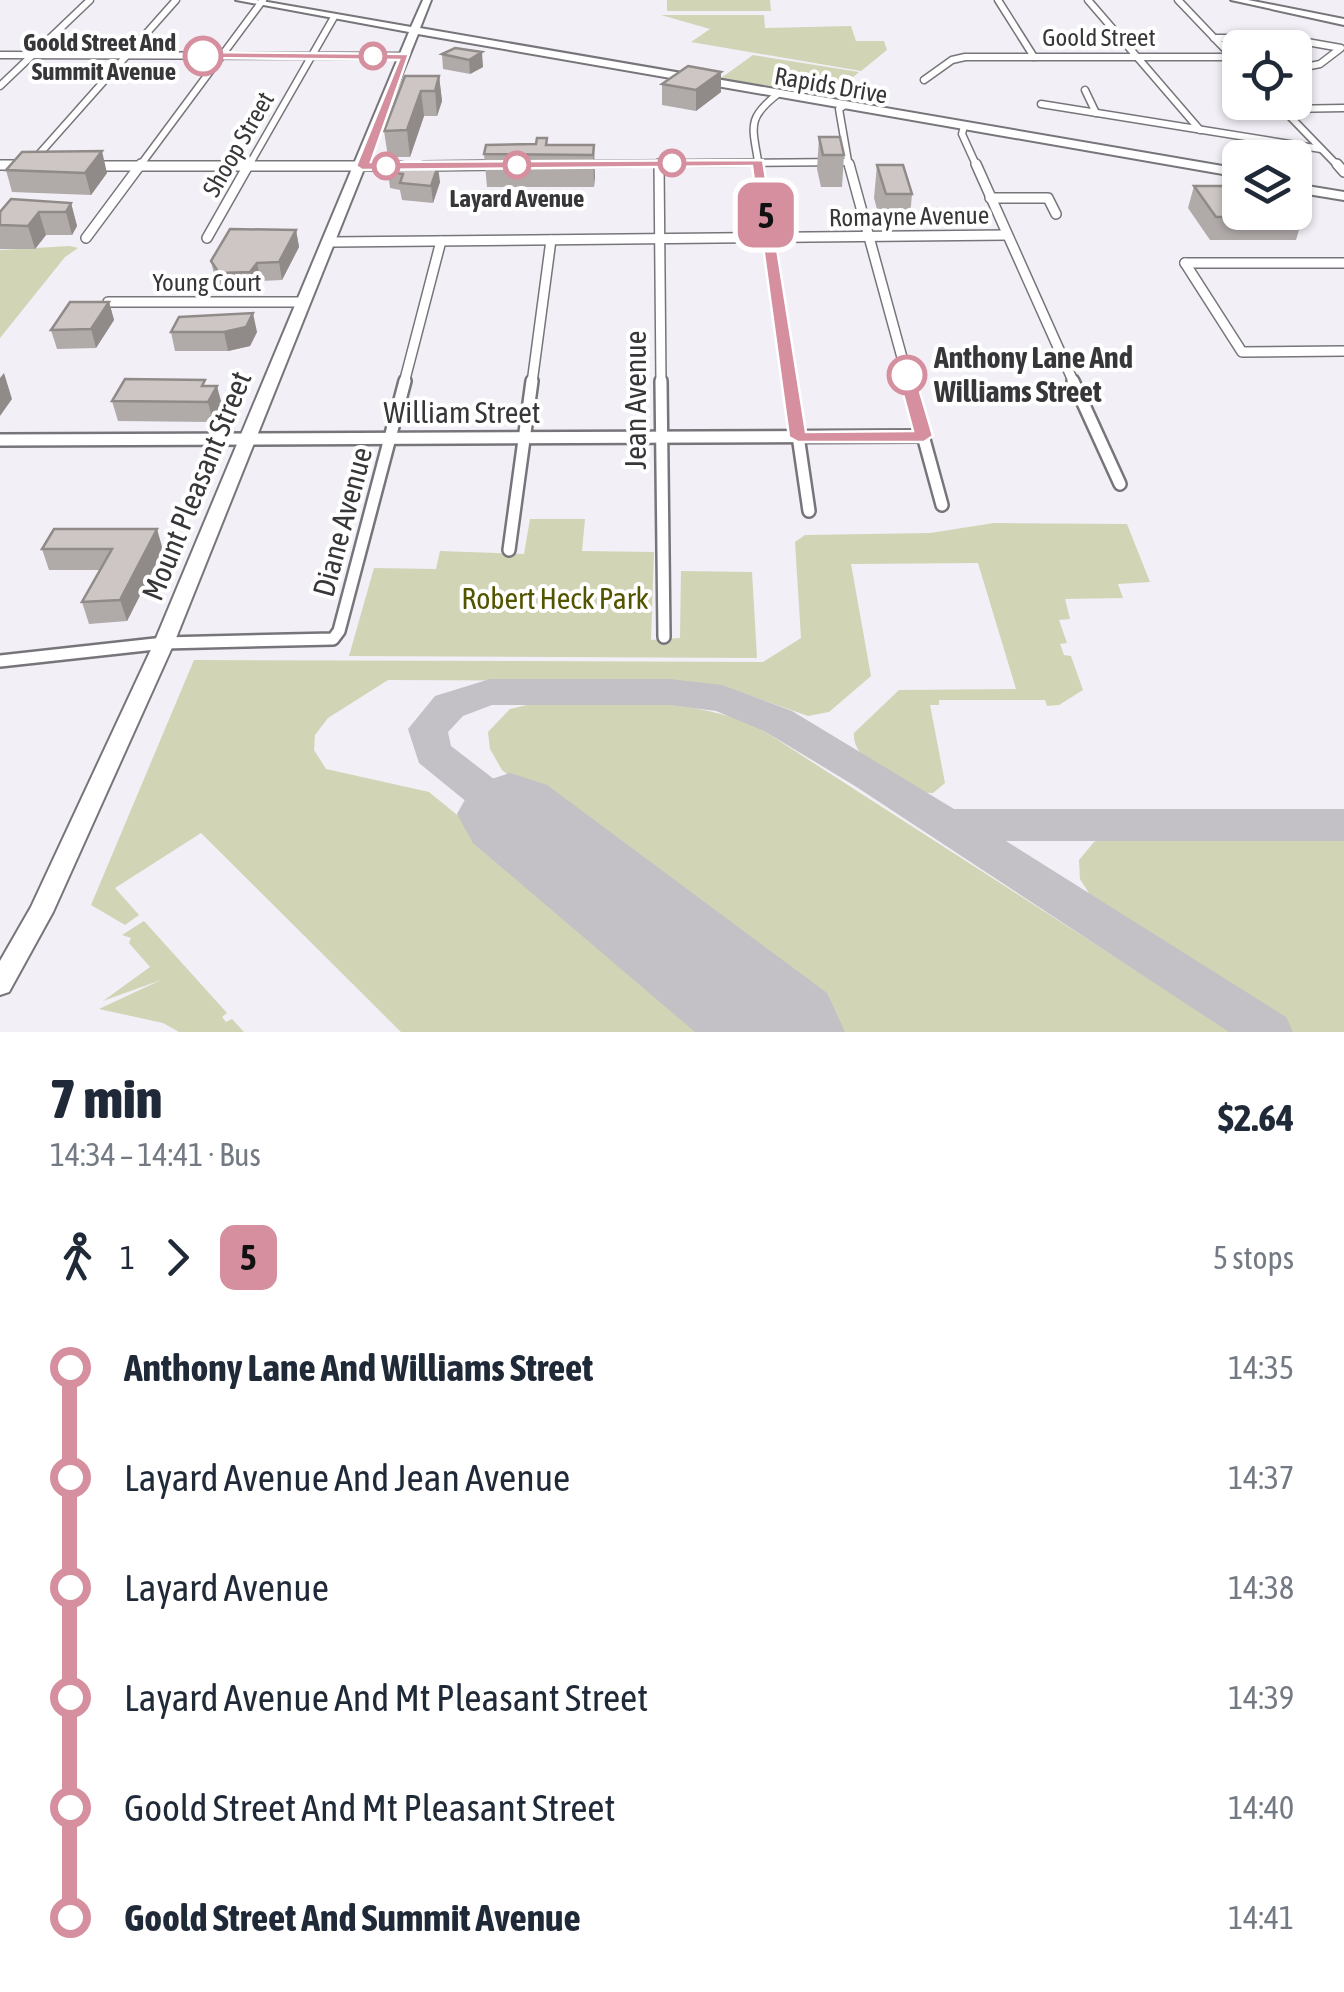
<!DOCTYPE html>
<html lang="en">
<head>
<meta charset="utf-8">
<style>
  body { margin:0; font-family:"Asap Condensed",sans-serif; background:#f6f6f7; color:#1f2937; height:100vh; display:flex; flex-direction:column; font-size:38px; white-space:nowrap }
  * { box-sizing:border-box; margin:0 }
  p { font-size:32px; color:#747a83 }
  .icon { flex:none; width:55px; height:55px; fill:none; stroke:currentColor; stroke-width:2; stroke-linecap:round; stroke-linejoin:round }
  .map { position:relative; height:1032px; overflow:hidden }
  .details { display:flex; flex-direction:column; background:#fff; flex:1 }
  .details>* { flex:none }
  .badge { padding:0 20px; border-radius:15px; font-size:35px; line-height:65px }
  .tools { position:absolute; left:1222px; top:30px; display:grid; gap:20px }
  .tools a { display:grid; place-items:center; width:90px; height:90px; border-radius:15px; background:#fff; box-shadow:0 2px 8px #0004; font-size:50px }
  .map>.badge { position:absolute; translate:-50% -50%; box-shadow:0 0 0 5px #fff }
  .legs { display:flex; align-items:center; gap:15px; height:110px; padding:0 50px; font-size:32px }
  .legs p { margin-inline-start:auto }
  .summary { display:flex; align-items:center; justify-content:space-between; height:170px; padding:0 50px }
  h1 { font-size:55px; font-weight:800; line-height:75px }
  ul { padding:0 50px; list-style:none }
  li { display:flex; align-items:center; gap:35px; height:110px; font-size:38px }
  li i { display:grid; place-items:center; width:15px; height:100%; margin:0 12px; background:currentColor }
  li i::after { content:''; width:25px; height:25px; margin:-12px; border:8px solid; border-radius:50%; background:#fff }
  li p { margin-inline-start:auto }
  li:first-child i { background:linear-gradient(#0000 50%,currentColor 0) }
  li:last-child i { background:linear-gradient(currentColor 50%,#0000 0) }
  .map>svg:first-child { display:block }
  .green { fill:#d2d4b6 }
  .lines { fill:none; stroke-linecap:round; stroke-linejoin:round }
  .taxiway { fill:#c3c0c6; fill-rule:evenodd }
  .runway { fill:#c3c0c6; fill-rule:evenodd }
  .street-far2-casing { stroke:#77757a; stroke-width:9 }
  .street-far1-casing { stroke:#77757a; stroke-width:12 }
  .street-casing { stroke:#77757a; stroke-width:16 }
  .secondary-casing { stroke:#77757a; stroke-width:4 }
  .primary-casing { stroke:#77757a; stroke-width:4 }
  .street-far2 { stroke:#fff; stroke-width:6 }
  .street-far1 { stroke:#fff; stroke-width:9 }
  .street { stroke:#fff; stroke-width:11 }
  .secondary { fill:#fff; fill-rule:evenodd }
  .primary { fill:#fff; fill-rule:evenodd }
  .wall { fill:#b0aaa9 }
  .shaded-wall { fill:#908b89 }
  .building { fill:#cdc6c4; stroke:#908b89; stroke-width:2.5 }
  .line-1 { fill:#d58f9e; stroke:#fff; stroke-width:2.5 }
  .stop-1-dot { fill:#fff; stroke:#d58f9e; stroke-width:5 }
  .labels { text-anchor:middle; stroke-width:8; stroke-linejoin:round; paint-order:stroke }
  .far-street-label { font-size:25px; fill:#373639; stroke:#fff }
  .far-stop-label { font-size:25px; font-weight:bold; fill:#373639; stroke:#fff; text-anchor:end }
  .stop-label { font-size:30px; font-weight:bold; fill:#373639; stroke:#fff; text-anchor:start }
  .street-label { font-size:30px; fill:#373639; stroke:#fff }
  .park-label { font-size:30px; fill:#535400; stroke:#fff }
</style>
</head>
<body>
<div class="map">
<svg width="1344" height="1032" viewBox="0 0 1344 1032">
  <rect width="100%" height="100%" fill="#f2eff6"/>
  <g class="green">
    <path d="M667 0H770L771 11H667Z"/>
    <path d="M661 15H764L765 28 851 26 856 41H884L887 50 861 71 691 42 710 29Z"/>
    <path d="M753 55 859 72 831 97 721 78Z"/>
    <path d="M70 246 78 248 65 257 0 338V250Z"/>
    <path d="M530 519H585L582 551 654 552 651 640 680 638 681 571 752 572 757 658 349 656 374 568 436 569 440 551 524 554Z"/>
    <path d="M994 523 1127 524 1150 582 1118 584 1123 598 1065 599 1070 619 1059 620 1067 643 1060 644 1064 655 1071 656 1083 690 1059 705 1047 706 1045 700H939V705H930L945 783 933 793C907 794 851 762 854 733L899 690 1016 689 978 563 851 564 871 676 829 712 808 716 734 690 684 681 388 680 328 718 315 735 314 750 326 769 429 792 722 1032H401L201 833 115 888 139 915 125 925 91 905 194 660 763 662 801 638 795 542 805 535 930 533Z"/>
    <path d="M536 703C610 703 686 696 756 726L1232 1032H841L502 770 490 749 488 732 510 709Z"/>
    <path d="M1111 834 1344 835V1032H1292L1097 906 1080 879 1079 860 1094 842Z"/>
    <path d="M144 921 227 1013 222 1017 226 1022 232 1019 244 1032H179L163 1023 99 1009 161 980 103 1001 150 967 129 943 131 938 122 935Z"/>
  </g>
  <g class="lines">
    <path class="taxiway" d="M490 679H670L722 685 792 711 954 809H1344V841H1006L1286 1017 1293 1032H1229L855 786 764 731 716 711 670 705H492L463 716 448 732 451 746 525 803 531 814 525 825 510 830 495 825 419 763 408 729 435 696Z"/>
    <path class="runway" d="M510 773 547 785 827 993 845 1032H695L473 843 457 814 473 785Z"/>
    <g class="street-far2-casing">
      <g id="street-far2">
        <path d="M998 0 1034 57"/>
        <path d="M1088 0 1200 130"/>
        <path d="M1178 0 1240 65"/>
        <path d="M1214 38H1284L1341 48 1320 64 1295 69"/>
        <path d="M0 55 406 56"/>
        <path d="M924 80 952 60 965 57H1232"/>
        <path d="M0 86 90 0"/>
        <path d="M1085 90 1096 113"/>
        <path d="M1276 102 1339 167"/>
        <path d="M1041 104 1321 149"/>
        <path d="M845 105 839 109 849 167"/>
        <path d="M1283 109 1344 108"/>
        <path d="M964 126 962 134 977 167"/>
        <path d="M33 161 176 0"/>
        <path d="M659 163V167"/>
        <path d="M579 164 848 162"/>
        <path d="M0 165H26"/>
        <path d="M94 166H401"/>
        <path d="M424 166 501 165"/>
        <path d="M139 167 263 0"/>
        <path d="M248 167 334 17"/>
        <path d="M759 167C753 127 745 119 779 93"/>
      </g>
    </g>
    <g class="street-far1-casing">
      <g id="street-far1">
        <path d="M659 164 661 383"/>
        <path d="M758 164 790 383"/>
        <path d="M849 164 909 383"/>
        <path d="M976 164 1074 383"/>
        <path d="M1337 164 1344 172"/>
        <path d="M0 165H26"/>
        <path d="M94 166H401"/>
        <path d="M424 166 501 165"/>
        <path d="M990 198H1048L1056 214"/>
        <path d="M86 238 141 164"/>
        <path d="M207 238 249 164"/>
        <path d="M332 242 1007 235"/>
        <path d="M1185 263 1242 352 1344 351"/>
        <path d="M1185 263H1344"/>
        <path d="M108 302H305"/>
        <path d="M404 383 441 241"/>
        <path d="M532 383 551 240"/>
      </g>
    </g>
    <g class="street-casing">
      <g id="street">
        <path d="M661 381 664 637"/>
        <path d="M790 381 809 511"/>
        <path d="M908 381 942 505"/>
        <path d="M1073 381 1120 484"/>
        <path d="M0 440 923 436"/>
        <path d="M509 550 532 381"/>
        <path d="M0 661 164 643 333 639 339 631 405 381"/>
      </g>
    </g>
    <g class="secondary-casing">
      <g id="secondary">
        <path d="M236 0H256L411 27 423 0H431L420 28 1240 169V177L418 34 174 643 53 912 9 992 0 995V961L31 907 154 643 409 32Z"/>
        <path d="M1295 184 1344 192V200L1295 192Z"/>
      </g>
    </g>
    <g class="primary-casing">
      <path id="primary" d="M1231 0H1248L1344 19V25Z"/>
    </g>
    <use href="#street-far2" class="street-far2"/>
    <use href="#street-far1" class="street-far1"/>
    <use href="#street" class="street"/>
    <use href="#secondary" class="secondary"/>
    <use href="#primary" class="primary"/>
  </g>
  <g class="wall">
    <path d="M455 48 483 67 470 74 443 69 442 54Z"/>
    <path d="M405 76H439L442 101 437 116H424L410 157H388L384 131Z"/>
    <path d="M662 84 721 92 696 111 662 105Z"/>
    <path d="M819 137 844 155 842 187H821L817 169Z"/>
    <path d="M547 138V145H594V187H487L484 154 536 144Z"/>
    <path d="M392 162 440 182 433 203 402 200 400 190 390 188 388 172Z"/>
    <path d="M877 165 912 194 909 228H882L874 198Z"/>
    <path d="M6 170 107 173 91 195 12 192Z"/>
    <path d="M1194 186 1303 217 1296 240H1210L1188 208Z"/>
    <path d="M71 203 77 226 72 235H46L35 249H0V212Z"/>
    <path d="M296 230 299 247 282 280 261 281 254 290 223 291 215 279 211 261Z"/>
    <path d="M109 302 114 320 96 348 57 349 51 330Z"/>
    <path d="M171 332H257L250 346 228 351H175Z"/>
    <path d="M206 386 222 405 213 422 118 421 112 401Z"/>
    <path d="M42 549 163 550 127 621 89 624 82 602 100 570H49Z"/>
  </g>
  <g class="shaded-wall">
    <path d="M482 52 483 67 470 74 469 60Z"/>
    <path d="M721 72V92L696 111V90Z"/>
    <path d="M439 76 442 101 437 116 435 91Z"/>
    <path d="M421 91 424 116 410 157 407 130Z"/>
    <path d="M594 145 595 178 594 187 593 155Z"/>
    <path d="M102 151 107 173 91 195 85 173Z"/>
    <path d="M438 166 440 182 433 203 431 186Z"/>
    <path d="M71 203 77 226 72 235 66 212Z"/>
    <path d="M39 212 46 235 35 249 28 226Z"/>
    <path d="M296 230 299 247 282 280 279 262Z"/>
    <path d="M257 263 261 281 254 290 250 272Z"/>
    <path d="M109 302 114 320 96 348 91 329Z"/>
    <path d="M253 313 257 332 250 346 228 351 224 332Z"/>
    <path d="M4 373 12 399 0 416V378Z"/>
    <path d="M217 386 222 405 213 422 208 402Z"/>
    <path d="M157 529 163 550 127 621 120 600Z"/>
  </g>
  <g class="building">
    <path d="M455 48 482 52 469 60 442 54Z"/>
    <path d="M688 66 721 72 696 90 662 84Z"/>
    <path d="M405 76H439L435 91H421L407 130 384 131Z"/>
    <path d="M819 137H840L844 155H823Z"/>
    <path d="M537 138H547L546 145H594L593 155 484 154 486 145 536 144Z"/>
    <path d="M102 151 85 173 6 170 22 152Z"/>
    <path d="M392 162 438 166 431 186 400 183 403 174 388 172Z"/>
    <path d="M877 165H903L912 194H886Z"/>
    <path d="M1194 186H1240V212H1295V208L1303 217H1216Z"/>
    <path d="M11 199 71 203 66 212H39L28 226 0 225V212Z"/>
    <path d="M230 229 296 230 279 262 257 263 250 272 219 273 211 261Z"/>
    <path d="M70 302H109L91 329 51 330Z"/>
    <path d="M253 313 246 327 224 332H171L179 317Z"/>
    <path d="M125 379 205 380 202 386H217L208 402 112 401Z"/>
    <path d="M54 529H157L120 600 82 602 112 549H42Z"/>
  </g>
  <path class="line-1" d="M203 52 409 54 371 162 763 160 806 432 913 431 898 375 907 370 915 375 933 436 924 442H798L789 437 752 166 362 170 356 166 399 60 199 58Z"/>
  <g class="stop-1-dot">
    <circle cx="203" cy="56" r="18"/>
    <circle cx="373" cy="56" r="12"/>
    <circle cx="672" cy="163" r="12"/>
    <circle cx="517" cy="165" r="12"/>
    <circle cx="386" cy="166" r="12"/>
    <circle cx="907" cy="375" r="18"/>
  </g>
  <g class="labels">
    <g class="far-street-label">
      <text x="1099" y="46">Goold Street</text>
      <text transform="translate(831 85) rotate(10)" y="9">Rapids Drive</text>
      <text transform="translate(238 144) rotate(-60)" y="9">Shoop Street</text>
      <text transform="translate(909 216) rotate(-1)" y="9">Romayne Avenue</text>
      <text x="207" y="291">Young Court</text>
    </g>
    <g class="far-stop-label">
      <text x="176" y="51">Goold Street And<tspan x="176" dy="29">Summit Avenue</tspan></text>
      <text x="517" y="207" text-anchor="middle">Layard Avenue</text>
    </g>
    <g class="stop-label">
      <text x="934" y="368">Anthony Lane And<tspan x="934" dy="34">Williams Street</tspan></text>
    </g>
    <g class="street-label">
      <text transform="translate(636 400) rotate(-90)" y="10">Jean Avenue</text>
      <text x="462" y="423">William Street</text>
      <text transform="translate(197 486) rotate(-68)" y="10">Mount Pleasant Street</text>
      <text transform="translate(343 522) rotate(-75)" y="10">Diane Avenue</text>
    </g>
    <g class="park-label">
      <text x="555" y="609">Robert Heck Park</text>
    </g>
  </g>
</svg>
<div class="tools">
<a><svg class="icon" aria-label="locate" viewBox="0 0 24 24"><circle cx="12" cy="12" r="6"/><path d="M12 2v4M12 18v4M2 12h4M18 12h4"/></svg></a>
<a><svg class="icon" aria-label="layers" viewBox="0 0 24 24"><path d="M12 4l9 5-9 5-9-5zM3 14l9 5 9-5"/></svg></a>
</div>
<b class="badge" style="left:766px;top:215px;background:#d58f9e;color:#111">5</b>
</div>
<section class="details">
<div class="summary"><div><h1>7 min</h1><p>14:34 – 14:41 · Bus</p></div><b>$2.64</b></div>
<div class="legs"><svg class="icon" aria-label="walk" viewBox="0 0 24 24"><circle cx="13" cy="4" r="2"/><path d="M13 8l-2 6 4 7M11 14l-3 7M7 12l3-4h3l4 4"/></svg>1<svg class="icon" aria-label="forward" viewBox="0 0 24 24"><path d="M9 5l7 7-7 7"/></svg><b class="badge" style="background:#d58f9e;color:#111">5</b><p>5 stops</p></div>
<ul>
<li><i style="color:#d58f9e"></i><b>Anthony Lane And Williams Street</b><p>14:35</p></li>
<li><i style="color:#d58f9e"></i><span>Layard Avenue And Jean Avenue</span><p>14:37</p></li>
<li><i style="color:#d58f9e"></i><span>Layard Avenue</span><p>14:38</p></li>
<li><i style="color:#d58f9e"></i><span>Layard Avenue And Mt Pleasant Street</span><p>14:39</p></li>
<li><i style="color:#d58f9e"></i><span>Goold Street And Mt Pleasant Street</span><p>14:40</p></li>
<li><i style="color:#d58f9e"></i><b>Goold Street And Summit Avenue</b><p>14:41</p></li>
</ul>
</section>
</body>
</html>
